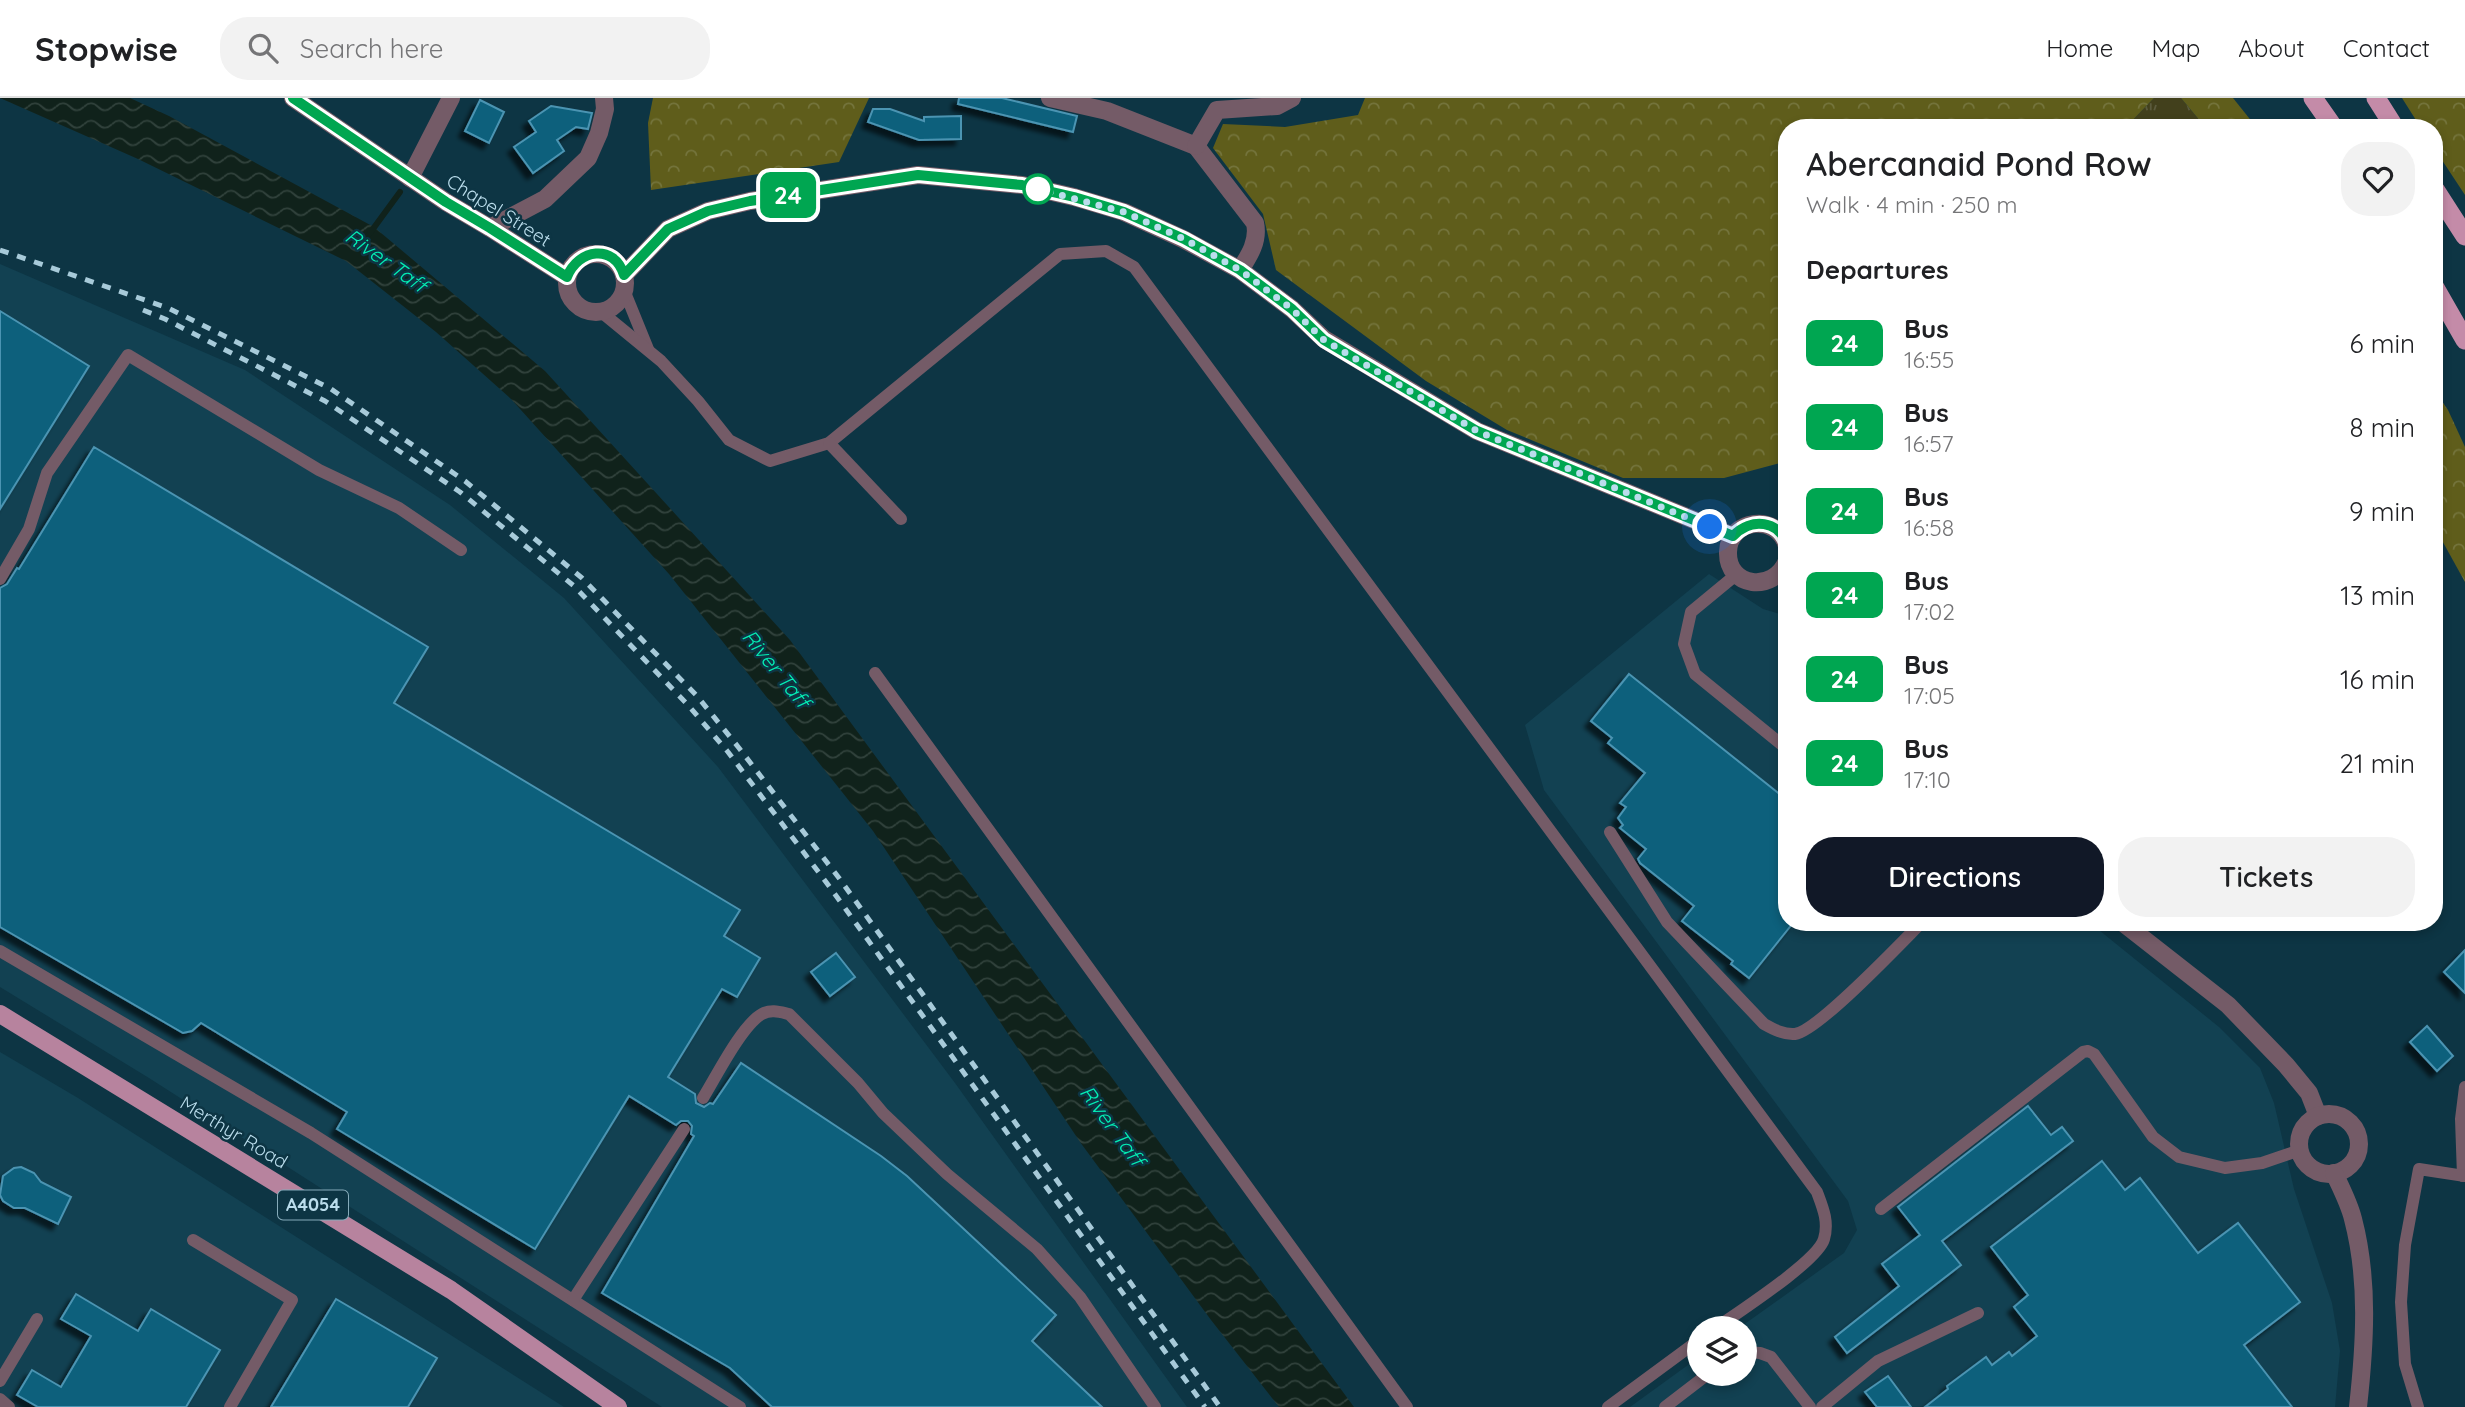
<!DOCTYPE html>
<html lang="en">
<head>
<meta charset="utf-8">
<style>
  body { margin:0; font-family:Quicksand,sans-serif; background:#f2f2f2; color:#202124; height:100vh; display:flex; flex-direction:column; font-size:26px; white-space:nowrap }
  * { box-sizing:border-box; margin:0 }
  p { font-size:23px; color:#757577 }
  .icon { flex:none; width:38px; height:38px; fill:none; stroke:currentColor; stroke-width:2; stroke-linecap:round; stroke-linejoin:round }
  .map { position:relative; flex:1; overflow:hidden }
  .details { position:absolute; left:1778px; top:21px; width:665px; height:812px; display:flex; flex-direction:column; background:#fff; border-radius:28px; box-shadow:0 4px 10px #0003 }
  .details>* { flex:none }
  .badge { padding:0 14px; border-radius:10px; font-size:24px; line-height:46px }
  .fabs { position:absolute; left:1687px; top:1218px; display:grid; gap:14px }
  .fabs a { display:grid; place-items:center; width:70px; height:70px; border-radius:50%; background:#fff; box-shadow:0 4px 10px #0003; font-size:35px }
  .you { position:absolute; width:35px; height:35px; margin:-18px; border:5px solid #fff; border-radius:50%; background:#1a73e8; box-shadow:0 0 0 10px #1a73e833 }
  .map>.badge { position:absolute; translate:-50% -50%; box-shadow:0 0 0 4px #fff }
  h2 { padding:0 28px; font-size:26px; line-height:63px }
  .round { display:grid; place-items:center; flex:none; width:74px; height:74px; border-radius:28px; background:#f2f2f2 }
  .head { display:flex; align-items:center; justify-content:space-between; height:119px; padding:0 28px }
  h1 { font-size:33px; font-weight:600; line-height:52px }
  .action { display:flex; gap:14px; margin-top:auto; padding:14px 28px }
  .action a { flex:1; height:80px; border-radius:28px; background:#111827; color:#fff; font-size:28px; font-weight:600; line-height:80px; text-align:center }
  .action a+a { background:#f2f2f2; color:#202124 }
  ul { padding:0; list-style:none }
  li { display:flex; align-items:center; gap:21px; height:84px; padding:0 28px }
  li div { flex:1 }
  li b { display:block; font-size:26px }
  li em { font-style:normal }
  li .badge { min-width:77px; font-weight:700; text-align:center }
  header { display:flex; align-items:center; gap:42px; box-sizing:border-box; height:98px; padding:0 35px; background:#fff; border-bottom:2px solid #e0e0e0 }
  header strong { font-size:33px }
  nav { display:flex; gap:38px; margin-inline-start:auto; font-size:24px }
  .search { width:490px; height:63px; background:#f2f2f2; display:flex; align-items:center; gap:18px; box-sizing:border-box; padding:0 24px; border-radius:28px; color:#757577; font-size:26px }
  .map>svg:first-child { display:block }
  .built { fill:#124152 }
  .grass { fill:url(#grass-tufts) }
  .forest { fill:url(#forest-crowns) }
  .water { fill:url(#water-waves) }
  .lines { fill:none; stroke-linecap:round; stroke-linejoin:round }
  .stream { stroke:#10221b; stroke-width:6 }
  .building { fill:#0b607c; stroke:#4b94b2; stroke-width:2; filter:url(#shadow) }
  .service { stroke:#745b67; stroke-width:12 }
  .minor { stroke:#745b67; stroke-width:18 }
  .primary { stroke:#b7839e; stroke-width:18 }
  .trunk { stroke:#c48ba8; stroke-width:19 }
  .rail { stroke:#a7cad9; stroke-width:5; stroke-dasharray:9 9; stroke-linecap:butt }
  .line-casing { stroke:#fff; stroke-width:16 }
  .line { stroke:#00a651; stroke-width:10 }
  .walk { stroke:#baddec; stroke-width:7; stroke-dasharray:0 12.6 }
  .stop-dot { fill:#fff; stroke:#00a651; stroke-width:3.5 }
  .labels { text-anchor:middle; stroke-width:5; stroke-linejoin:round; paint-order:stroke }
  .shield { fill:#0d3544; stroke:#86abba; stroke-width:2 }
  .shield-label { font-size:18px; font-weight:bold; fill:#baddec }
  .street-label { font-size:19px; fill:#baddec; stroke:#0d3544 }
  .water-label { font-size:21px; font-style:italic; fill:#04eeb4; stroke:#0d3544 }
</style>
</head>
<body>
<header>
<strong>Stopwise</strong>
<div class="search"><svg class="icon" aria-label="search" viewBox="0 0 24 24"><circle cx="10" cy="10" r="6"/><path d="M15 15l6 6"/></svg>Search here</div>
<nav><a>Home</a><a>Map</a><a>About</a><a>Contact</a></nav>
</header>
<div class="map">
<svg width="2465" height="1309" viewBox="0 0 2465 1309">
  <defs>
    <pattern id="grass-tufts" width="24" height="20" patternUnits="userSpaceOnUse" patternTransform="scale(1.75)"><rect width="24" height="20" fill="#42401c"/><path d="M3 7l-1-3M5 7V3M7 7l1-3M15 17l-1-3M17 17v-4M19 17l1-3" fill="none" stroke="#5b5b3d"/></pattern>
    <pattern id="forest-crowns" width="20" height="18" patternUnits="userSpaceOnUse" patternTransform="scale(1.75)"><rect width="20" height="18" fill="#5f5d1b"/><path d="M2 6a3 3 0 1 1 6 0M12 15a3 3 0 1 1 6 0" fill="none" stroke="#74743c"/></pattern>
    <pattern id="water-waves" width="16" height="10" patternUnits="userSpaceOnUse" patternTransform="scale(1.75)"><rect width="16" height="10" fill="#10221b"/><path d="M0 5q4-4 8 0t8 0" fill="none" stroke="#31423c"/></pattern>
    <filter id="shadow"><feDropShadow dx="-6" dy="6" stdDeviation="2" flood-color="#0009"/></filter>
  </defs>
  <rect width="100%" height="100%" fill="#0d3544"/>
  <g class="built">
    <path d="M0 166 245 272 450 407 564 500 718 669 955 985 1187 1309H662L149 980 0 889Z"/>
    <path d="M1709 476 1763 511 1787 518V824H2089L2219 929 2260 970 2274 1005 2294 1091 2332 1205 2340 1253 2335 1309H1630L1699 1259V1276H1745V1230H1739L1844 1155 1857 1132 1848 1103 1544 692 1525 627Z"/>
    <path d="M0 954 78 1000 564 1309H0Z"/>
  </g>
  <path class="grass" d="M2154 0H2181L2206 30H2125Z"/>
  <g class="forest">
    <path d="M653 0H869L839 64 651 92 648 25Z"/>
    <path d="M1365 0H2154L2125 30H1787V363L1724 380H1623L1507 332 1426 283 1276 172 1263 116 1213 50 1223 26 1285 29 1358 17Z"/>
    <path d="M2181 0H2233L2257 30H2206Z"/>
    <path d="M2402 0H2465V97L2434 50V30H2421Z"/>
    <path d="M2434 292 2448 312 2465 349V484L2434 428Z"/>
  </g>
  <path class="water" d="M0 0H130L169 18 374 129 545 273 790 542 1354 1309H1279L1211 1222 1080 1044 873 733 669 476 511 301 436 234 346 163 138 61Z"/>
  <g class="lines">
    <path class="stream" d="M370 135 400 94"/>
  </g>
  <g class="building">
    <path d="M959 0H1002L1077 18 1073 34 958 6Z"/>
    <path d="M480 2 504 14 489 45 465 33Z"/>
    <path d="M551 8 592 15 588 31 576 29 557 42 564 53 533 75 514 49 536 34 529 23Z"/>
    <path d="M873 11H890L924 23V19L961 18V41L919 42 868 24Z"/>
    <path d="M0 213 89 268 0 411Z"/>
    <path d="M94 349 428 549 394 605 740 812 724 838 760 860 737 899 722 891 668 979 695 996 696 1005 704 1009 710 1005 713 1006 741 965 881 1058 907 1078 1056 1217 1032 1243 1102 1309H772L730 1270 602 1195 694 1038 691 1036 692 1028 688 1023H681L676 1027 629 998 535 1151 337 1031 347 1014 201 925 192 933 183 935 0 829V490L7 486 17 470 19 471Z"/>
    <path d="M1629 576 1787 702V824L1793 825 1749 880 1731 866 1733 863 1682 823 1694 808 1640 765 1638 761 1646 751 1620 730 1623 727 1618 720 1626 709 1620 705 1645 675 1608 645 1612 640 1591 623Z"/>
    <path d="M2465 852V895L2444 874Z"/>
    <path d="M836 855 855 879 830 898 811 874Z"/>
    <path d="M2427 928 2453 958 2437 973 2410 944Z"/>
    <path d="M2028 1008 2051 1037 2062 1029 2073 1043 1942 1143 1961 1167 1847 1255 1835 1239 1899 1188 1882 1166 1920 1137 1898 1109Z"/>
    <path d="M2102 1063 2125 1092 2140 1080 2198 1155 2238 1125 2300 1204 2244 1247 2292 1309H1925L1948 1291 1947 1288 1986 1259 1992 1267 2009 1254 2012 1258 2037 1238 2014 1209 2028 1197 1991 1149Z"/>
    <path d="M21 1069 34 1075 41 1084 71 1099 58 1126 25 1110H14L3 1103 0 1097 3 1078 14 1070Z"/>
    <path d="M76 1196 138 1233 151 1211 220 1252 186 1309H38L17 1297 32 1272 61 1289 91 1238 61 1221Z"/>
    <path d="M336 1201 437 1260 408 1309H271Z"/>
    <path d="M1888 1278 1911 1309H1877L1865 1294Z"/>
  </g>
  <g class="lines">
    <g class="service">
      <path d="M624 192 648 251"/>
      <path d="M600 213 661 263 698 303 729 342 770 363 829 345 1060 156 1106 153 1134 169 1817 1094C1823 1110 1829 1124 1824 1141 1818 1163 1737 1215 1716 1230"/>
      <path d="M829 345 901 421"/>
      <path d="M1737 476 1691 514 1684 546 1695 576 1787 651"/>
      <path d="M0 481 29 431 47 375 128 257 319 372 399 410 461 452"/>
      <path d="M875 575 1407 1309"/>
      <path d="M1610 734 1667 824 1764 926C1773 931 1784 937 1795 936 1818 933 1901 845 1922 824"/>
      <path d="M0 853 311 1035 740 1309"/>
      <path d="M703 1000C716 979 742 927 762 916 771 911 780 914 789 916L858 985 883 1015 947 1076 1037 1151 1080 1199 1155 1309"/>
      <path d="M2463 1078 2461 1021 2465 989"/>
      <path d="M1881 1111 2083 954 2088 953 2094 956 2153 1039 2179 1059 2225 1070 2262 1065 2300 1052"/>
      <path d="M193 1142 292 1202 230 1309"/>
      <path d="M573 1202 684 1031"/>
      <path d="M1745 1254 1760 1255 1771 1259 1810 1309"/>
      <path d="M0 1283 37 1221"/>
      <path d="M0 1301 9 1309"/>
      <path d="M1608 1309 1699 1242"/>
      <path d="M1665 1309 1708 1276"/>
      <path d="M1822 1309 1878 1263 1978 1215"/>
      <path d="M2418 1309 2405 1266 2401 1204 2405 1147 2419 1071 2465 1078"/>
    </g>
    <g class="minor">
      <path d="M293 0 446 104 490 130 567 179"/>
      <path d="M1050 0 1107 13 1196 48"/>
      <path d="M1196 48 1255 125C1259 143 1249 158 1240 172"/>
      <path d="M1196 48 1217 12 1277 8 1292 0"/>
      <path d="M410 80 451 0"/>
      <path d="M490 130 545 101 588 60 599 35 605 11 604 0"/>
      <circle cx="596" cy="185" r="29"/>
      <path d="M624 177 668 131 708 113 750 103 918 77 1022 87 1074 99 1124 114 1183 141 1240 172 1292 211 1324 241 1477 333 1733 438"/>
      <path d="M1787 448C1778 415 1729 420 1728 454 1727 490 1774 495 1787 463"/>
      <path d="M2122 824 2228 907 2286 967 2309 995 2318 1018"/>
      <circle cx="2329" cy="1046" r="30"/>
      <path d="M2334 1075C2341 1090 2349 1105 2353 1121 2369 1182 2365 1246 2358 1309"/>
    </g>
    <path class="primary" d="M0 916 451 1192 618 1309"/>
    <g class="trunk">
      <path d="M2313 0 2334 30"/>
      <path d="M2376 0 2395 30"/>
      <path d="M2434 90 2465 138"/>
      <path d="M2434 188 2465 242"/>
    </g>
    <g class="rail">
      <path d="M0 152 168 210 331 291 465 383 582 480 697 598 739 650 839 780 1220 1309"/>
      <path d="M143 212 165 221 325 303 460 394 574 488 688 607 728 654 829 788 1205 1309"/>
    </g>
  </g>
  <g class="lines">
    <g class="line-casing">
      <path id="line" d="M293 0 446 104 490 130 567 179C578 151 614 145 624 177L668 131 708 113 750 103 918 77 1022 87 1074 99 1124 114 1184 141 1240 172 1292 211 1324 242 1477 333 1733 438C1751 419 1780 422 1787 448"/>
    </g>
    <use href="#line" class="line"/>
    <path class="walk" d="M1038 91 1124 114 1184 141 1240 172 1292 211 1324 242 1477 333 1710 429"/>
  </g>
  <circle class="stop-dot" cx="1038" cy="91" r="14"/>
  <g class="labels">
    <rect class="shield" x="278" y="1092.5" width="70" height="29" rx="5"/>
    <g class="shield-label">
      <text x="313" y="1113">A4054</text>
    </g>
    <g class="street-label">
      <text transform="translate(499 112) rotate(32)" y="7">Chapel Street</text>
      <text transform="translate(234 1034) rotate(31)" y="7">Merthyr Road</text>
    </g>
    <g class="water-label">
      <text transform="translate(386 163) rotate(35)" y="7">River Taff</text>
      <text transform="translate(776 571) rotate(51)" y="7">River Taff</text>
      <text transform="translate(1112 1028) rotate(54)" y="7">River Taff</text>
    </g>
  </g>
</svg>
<div class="fabs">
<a><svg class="icon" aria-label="layers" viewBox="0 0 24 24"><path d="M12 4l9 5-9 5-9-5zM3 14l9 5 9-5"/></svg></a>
</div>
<div class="you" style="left:1710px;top:429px"></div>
<b class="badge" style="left:788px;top:97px;background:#00a651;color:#fff">24</b>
<section class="details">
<div class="head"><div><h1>Abercanaid Pond Row</h1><p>Walk · 4 min · 250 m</p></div><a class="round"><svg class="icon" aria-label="heart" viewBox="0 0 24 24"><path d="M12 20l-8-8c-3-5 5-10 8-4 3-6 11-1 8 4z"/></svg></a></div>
<h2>Departures</h2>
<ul>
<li><span class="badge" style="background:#00a651;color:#fff">24</span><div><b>Bus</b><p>16:55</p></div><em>6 min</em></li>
<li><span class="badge" style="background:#00a651;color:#fff">24</span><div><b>Bus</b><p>16:57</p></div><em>8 min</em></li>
<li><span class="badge" style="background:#00a651;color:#fff">24</span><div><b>Bus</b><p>16:58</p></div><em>9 min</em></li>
<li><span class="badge" style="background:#00a651;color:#fff">24</span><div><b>Bus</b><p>17:02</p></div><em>13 min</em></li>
<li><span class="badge" style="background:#00a651;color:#fff">24</span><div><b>Bus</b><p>17:05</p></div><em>16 min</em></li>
<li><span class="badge" style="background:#00a651;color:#fff">24</span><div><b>Bus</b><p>17:10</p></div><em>21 min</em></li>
</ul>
<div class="action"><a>Directions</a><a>Tickets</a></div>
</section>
</div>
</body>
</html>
